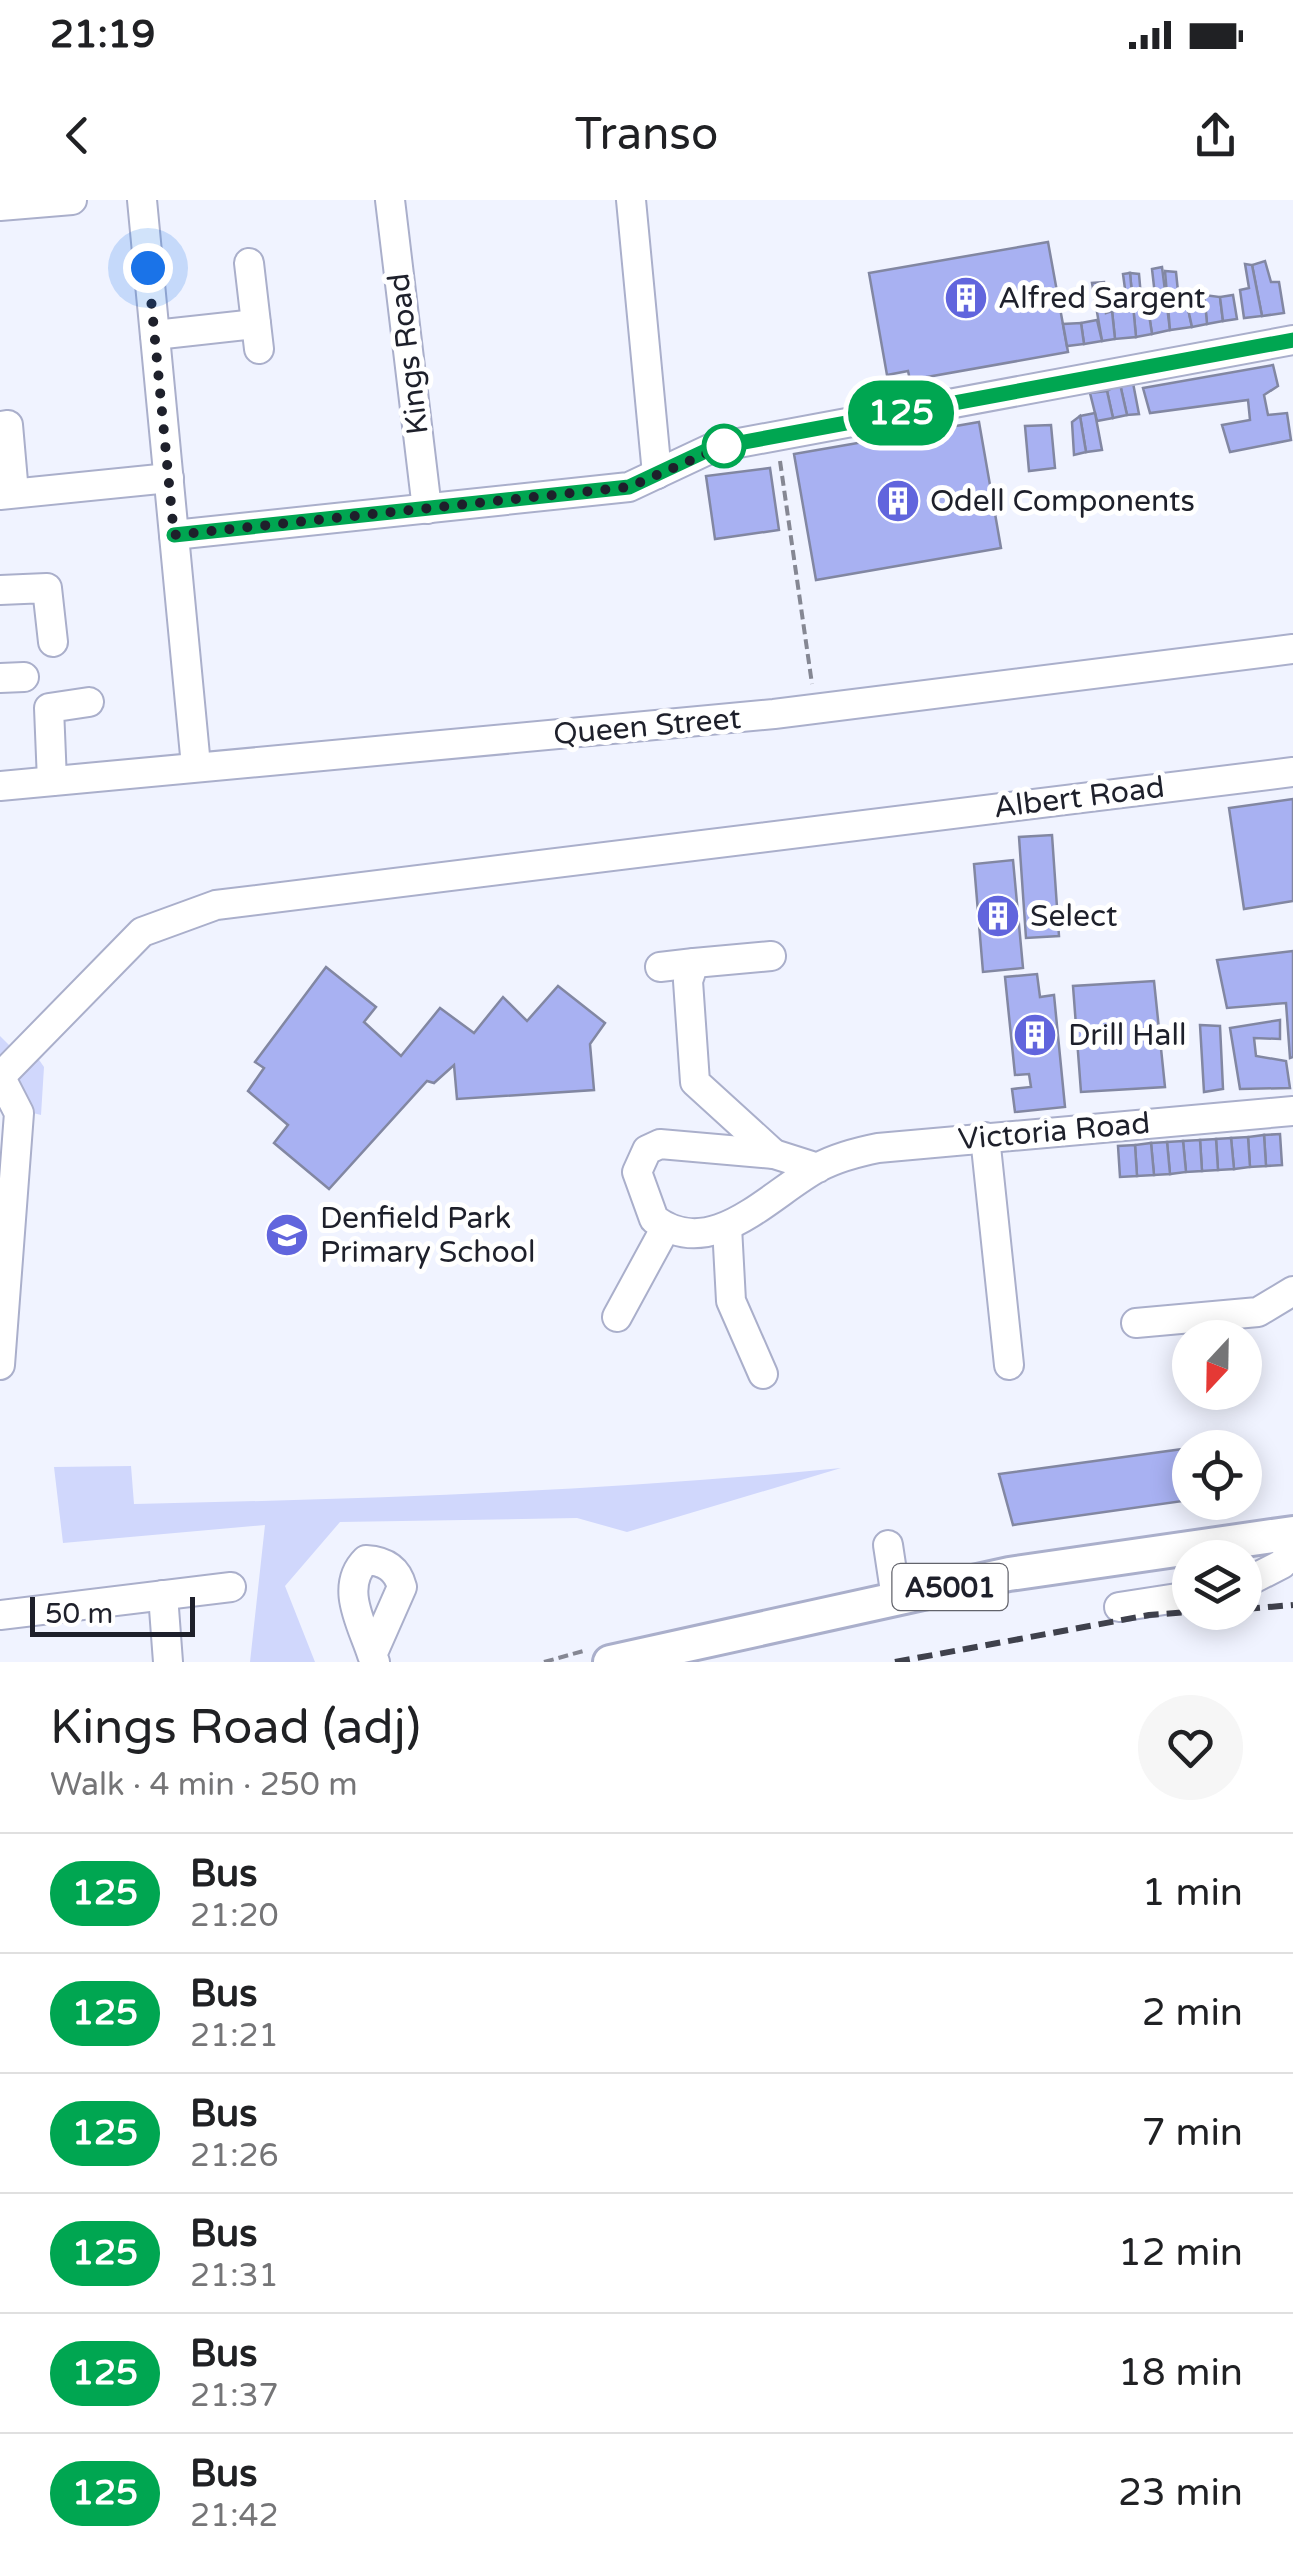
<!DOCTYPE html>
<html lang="en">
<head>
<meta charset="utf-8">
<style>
  body { margin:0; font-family:"Varela Round",sans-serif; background:#f6f6f6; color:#202124; height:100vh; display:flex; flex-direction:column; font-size:38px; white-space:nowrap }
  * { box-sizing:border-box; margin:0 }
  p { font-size:32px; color:#757577 }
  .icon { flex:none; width:55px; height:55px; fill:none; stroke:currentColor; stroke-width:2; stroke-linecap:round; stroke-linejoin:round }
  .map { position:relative; height:1462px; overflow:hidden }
  .drawer { display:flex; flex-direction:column; background:#fff; flex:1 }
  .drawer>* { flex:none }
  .badge { padding:0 20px; border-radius:32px; font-size:35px; line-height:65px }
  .needle { width:65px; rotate:202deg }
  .fabs { position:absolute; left:1172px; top:1120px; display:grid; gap:20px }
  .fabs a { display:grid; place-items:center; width:90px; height:90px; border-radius:50%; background:#fff; box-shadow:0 5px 25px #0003; font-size:50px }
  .scale { position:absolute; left:30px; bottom:25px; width:165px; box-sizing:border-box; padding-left:10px; border:5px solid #1e202b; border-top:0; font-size:28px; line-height:35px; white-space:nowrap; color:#1e202b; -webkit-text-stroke:8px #fff; paint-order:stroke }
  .you { position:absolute; width:50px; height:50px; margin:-25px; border:8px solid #fff; border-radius:50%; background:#1a73e8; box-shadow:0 0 0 15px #1a73e833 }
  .map>.badge { position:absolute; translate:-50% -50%; box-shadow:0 0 0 5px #fff }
  .round { display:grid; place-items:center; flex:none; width:105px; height:105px; border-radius:52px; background:#f6f6f6 }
  .headline { display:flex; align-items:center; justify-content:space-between; height:170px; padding:0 50px }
  h1 { font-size:48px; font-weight:600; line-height:75px }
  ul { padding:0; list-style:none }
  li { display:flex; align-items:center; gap:30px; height:120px; padding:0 50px; border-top:2px solid #e0e0e0 }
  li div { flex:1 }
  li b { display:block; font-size:38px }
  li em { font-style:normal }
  li .badge { min-width:110px; font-weight:700; text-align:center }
  .status { display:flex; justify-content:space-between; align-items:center; height:70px; padding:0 50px; background:#fff; direction:ltr }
  .status svg { height:28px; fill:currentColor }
  header { display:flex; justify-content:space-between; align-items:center; height:130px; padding:0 50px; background:#fff; font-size:45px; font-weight:600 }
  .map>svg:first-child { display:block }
  .green { fill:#d0d7fc }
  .building { fill:#a8b1f2; stroke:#8287a2; stroke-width:2.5 }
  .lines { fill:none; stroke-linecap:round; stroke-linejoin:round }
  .minor-casing { stroke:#aaafcb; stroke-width:32 }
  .major-casing { stroke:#aaafcb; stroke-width:38 }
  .path { stroke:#858793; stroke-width:4; stroke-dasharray:10 5; stroke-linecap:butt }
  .minor { stroke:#fff; stroke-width:28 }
  .major { stroke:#fff; stroke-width:32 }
  .rail { stroke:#3f414c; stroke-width:6; stroke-dasharray:15 8; stroke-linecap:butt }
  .line-casing { stroke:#fff; stroke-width:22 }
  .line { stroke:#00a651; stroke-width:15 }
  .walk { stroke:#1e202b; stroke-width:10; stroke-dasharray:0 18 }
  .stop-dot { fill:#fff; stroke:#00a651; stroke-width:5 }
  .labels { text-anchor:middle; stroke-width:10; stroke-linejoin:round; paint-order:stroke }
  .shield { fill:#fff; stroke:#62636b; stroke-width:2.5 }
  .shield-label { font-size:28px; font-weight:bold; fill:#1e202b }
  .poi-label { font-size:30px; fill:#1e202b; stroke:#fff; text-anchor:start }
  .street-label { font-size:30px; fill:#1e202b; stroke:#fff }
</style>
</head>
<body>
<div class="status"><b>21:19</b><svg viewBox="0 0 49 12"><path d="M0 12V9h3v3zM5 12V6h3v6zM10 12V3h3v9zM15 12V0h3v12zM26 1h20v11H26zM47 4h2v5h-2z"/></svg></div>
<header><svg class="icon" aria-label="back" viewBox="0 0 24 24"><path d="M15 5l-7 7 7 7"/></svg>Transo<svg class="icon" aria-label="share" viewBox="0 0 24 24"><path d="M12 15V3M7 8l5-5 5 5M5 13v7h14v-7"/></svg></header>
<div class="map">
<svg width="1293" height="1462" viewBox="0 0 1293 1462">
  <rect width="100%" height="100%" fill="#f0f3ff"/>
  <g class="green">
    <path d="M0 836 26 862 35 854 44 867 41 915 25 911 0 864Z"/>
    <path d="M131 1266 134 1304C371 1299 605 1291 841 1268L627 1332 577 1318 340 1322 285 1386 315 1462H250L265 1325 63 1343 54 1267Z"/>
  </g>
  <g class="building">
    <path d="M1048 42 1068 152 910 180 908 171 887 175 869 73Z"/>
    <path d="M1265 61 1271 82H1279L1284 113 1262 116 1252 65Z"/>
    <path d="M1245 64 1252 65 1262 116 1244 118 1240 90 1249 88Z"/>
    <path d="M1162 67 1170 130 1152 134 1148 108 1156 104 1152 69Z"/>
    <path d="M1165 71 1176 72 1179 101 1187 104 1192 127 1170 130Z"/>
    <path d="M1130 73 1139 74 1142 108H1148L1152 134 1136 137Z"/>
    <path d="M1130 73 1136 137 1115 139 1112 111H1128L1123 74Z"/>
    <path d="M1104 82 1106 113 1112 111 1115 139 1102 141 1092 83Z"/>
    <path d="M1204 95 1220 97 1223 121 1207 124Z"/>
    <path d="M1233 95 1237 119 1223 121 1220 97Z"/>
    <path d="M1205 102 1207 124 1192 127 1187 104Z"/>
    <path d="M1097 120 1102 141 1084 144 1081 123Z"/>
    <path d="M1081 123 1084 144 1067 146 1063 124Z"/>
    <path d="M1273 165 1278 186 1264 195 1268 215 1287 213 1291 240 1230 252 1222 225 1250 220 1248 200 1150 213 1143 188Z"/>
    <path d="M1133 183 1139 214 1127 215 1120 184Z"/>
    <path d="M1120 184 1127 215 1113 218 1107 191Z"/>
    <path d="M1107 191 1113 218 1097 221 1090 193Z"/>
    <path d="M1095 213 1102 250 1086 252 1080 216Z"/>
    <path d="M1080 216 1086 252 1074 255 1072 222Z"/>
    <path d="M979 222 1001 348 816 380 794 254Z"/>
    <path d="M1051 225 1055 268 1029 271 1025 226Z"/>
    <path d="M770 268 779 330 715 339 706 276Z"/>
    <path d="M1293 599V701L1244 709 1229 608Z"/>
    <path d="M1052 635 1059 736 1026 738 1019 637Z"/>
    <path d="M1013 660 1023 768 983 772 974 664Z"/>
    <path d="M1293 751V857L1290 858 1286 803 1227 808 1217 760Z"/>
    <path d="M326 767 376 807 364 822 401 856 440 808 474 833 503 797 527 821 558 786 605 823 590 844 594 890 457 899 454 865 434 883 427 881 329 989 274 943 288 925 248 891 264 868 255 862Z"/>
    <path d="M1037 774 1040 797 1054 795 1065 907 1015 912 1012 889 1031 887 1029 874 1015 875 1005 777Z"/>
    <path d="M1154 781 1165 887 1081 892 1073 786Z"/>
    <path d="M1280 820V839L1254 838 1256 856 1286 861 1290 888 1240 889 1230 828Z"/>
    <path d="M1200 825 1220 826 1223 889 1204 892Z"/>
    <path d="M1280 934 1282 965 1266 966 1264 935Z"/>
    <path d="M1264 935 1266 966 1250 967 1248 937Z"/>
    <path d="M1248 937 1250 967 1234 969 1231 938Z"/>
    <path d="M1231 938 1234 969 1218 970 1216 939Z"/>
    <path d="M1216 939 1218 970 1202 971 1200 940Z"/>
    <path d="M1200 940 1202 971 1186 972 1183 941Z"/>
    <path d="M1183 941 1186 972 1170 974 1167 942Z"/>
    <path d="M1167 942 1170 974 1154 975 1151 943Z"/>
    <path d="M1151 943 1154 975 1137 976 1135 945Z"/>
    <path d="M1135 945 1137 976 1120 977 1118 946Z"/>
    <path d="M1190 1248V1300L1013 1325 999 1274Z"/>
  </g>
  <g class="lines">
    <g class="minor-casing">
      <g id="minor">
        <path d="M142 0 196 566"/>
        <path d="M390 0 427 309"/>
        <path d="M631 0 657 274"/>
        <path d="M0 6 72 0"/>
        <path d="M249 63 259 149"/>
        <path d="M155 135 256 124"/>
        <path d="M0 226 8 225 14 293"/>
        <path d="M0 295 169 278"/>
        <path d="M174 335 629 287 712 248 1293 140"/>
        <path d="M0 390 47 388 53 442"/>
        <path d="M0 478 24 477"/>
        <path d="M52 581 49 508 89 502"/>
        <path d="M0 586 774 514 1293 449"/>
        <path d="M771 756 694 763 688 781 695 882 774 954"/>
        <path d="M660 767 694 763"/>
        <path d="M0 876 19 913 0 1165"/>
        <path d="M1 876 142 732 216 705 1293 572"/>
        <path d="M985 937 1009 1165"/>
        <path d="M818 968 774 954 660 944 647 950 637 972 654 1019C712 1063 769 994 819 967 838 957 858 952 878 948L1293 911"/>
        <path d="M727 1027 731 1101 763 1174"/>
        <path d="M617 1117 666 1027"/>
        <path d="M1136 1123 1258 1112 1293 1091"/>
        <path d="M888 1345 896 1398"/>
        <path d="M1245 1383 1282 1364 1293 1350 1292 1334"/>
        <path d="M163 1395 168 1462"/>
        <path d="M1119 1407 1190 1396"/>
        <path d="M0 1415 231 1387"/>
        <path d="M372 1455 402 1387C397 1368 384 1361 366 1360 339 1387 362 1424 372 1455L375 1462"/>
      </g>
    </g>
    <g class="major-casing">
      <path id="major" d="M610 1462 1009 1374 1293 1333"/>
    </g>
    <g class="path">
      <path d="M780 261 812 484"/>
      <path d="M544 1462 587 1450"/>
    </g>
    <use href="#minor" class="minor"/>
    <use href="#major" class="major"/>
    <g class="rail">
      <path d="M1245 1409 1293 1405"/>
      <path d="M895 1462 1149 1415 1190 1412"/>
    </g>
  </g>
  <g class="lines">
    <g class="line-casing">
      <path id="line" d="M174 335 629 287 712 248 1293 140"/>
    </g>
    <use href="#line" class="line"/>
    <path class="walk" d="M148 68 174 335 629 287 724 246"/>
  </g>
  <defs>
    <g id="building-disc" transform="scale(2.25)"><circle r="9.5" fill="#6165dd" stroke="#fff"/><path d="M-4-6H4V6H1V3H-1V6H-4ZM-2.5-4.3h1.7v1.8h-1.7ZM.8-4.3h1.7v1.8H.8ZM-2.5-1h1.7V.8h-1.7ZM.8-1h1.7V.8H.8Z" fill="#fff"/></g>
    <g id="school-disc" transform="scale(2.25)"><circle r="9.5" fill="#6165dd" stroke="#fff"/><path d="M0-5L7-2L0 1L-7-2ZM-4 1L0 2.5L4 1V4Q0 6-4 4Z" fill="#fff"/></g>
  </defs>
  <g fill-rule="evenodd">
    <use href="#building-disc" x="966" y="98"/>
    <use href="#building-disc" x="898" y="301"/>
    <use href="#building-disc" x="998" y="716"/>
    <use href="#building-disc" x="1035" y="835"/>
    <use href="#school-disc" x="287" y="1035"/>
  </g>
  <circle class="stop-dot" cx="724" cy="246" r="20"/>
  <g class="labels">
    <rect class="shield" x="892.5" y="1364" width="115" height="46" rx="8"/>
    <g class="shield-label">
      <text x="950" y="1397">A5001</text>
    </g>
    <g class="poi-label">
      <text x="998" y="108">Alfred Sargent</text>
      <text x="930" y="311">Odell Components</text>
      <text x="1030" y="726">Select</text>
      <text x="1068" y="845">Drill Hall</text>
      <text x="320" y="1028">Denfield Park<tspan x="320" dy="34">Primary School</tspan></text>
    </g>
    <g class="street-label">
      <text transform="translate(408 154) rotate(-97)" y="10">Kings Road</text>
      <text transform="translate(647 526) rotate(-5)" y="10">Queen Street</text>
      <text transform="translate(1079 597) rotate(-7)" y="10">Albert Road</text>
      <text transform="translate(1054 931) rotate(-5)" y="10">Victoria Road</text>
    </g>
  </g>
</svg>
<div class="fabs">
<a><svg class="needle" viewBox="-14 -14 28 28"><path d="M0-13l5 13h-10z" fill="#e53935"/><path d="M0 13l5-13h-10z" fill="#757577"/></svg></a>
<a><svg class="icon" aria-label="locate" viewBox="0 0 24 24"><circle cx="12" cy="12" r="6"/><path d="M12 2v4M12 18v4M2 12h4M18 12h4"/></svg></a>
<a><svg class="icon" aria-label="layers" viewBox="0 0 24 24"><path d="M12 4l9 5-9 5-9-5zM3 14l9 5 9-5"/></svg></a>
</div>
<div class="scale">50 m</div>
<div class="you" style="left:148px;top:68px"></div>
<b class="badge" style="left:901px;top:213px;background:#00a651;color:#fff">125</b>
</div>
<section class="drawer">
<div class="headline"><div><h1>Kings Road (adj)</h1><p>Walk · 4 min · 250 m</p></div><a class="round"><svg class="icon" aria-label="heart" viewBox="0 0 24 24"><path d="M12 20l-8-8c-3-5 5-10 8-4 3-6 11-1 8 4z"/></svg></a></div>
<ul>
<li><span class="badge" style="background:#00a651;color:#fff">125</span><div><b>Bus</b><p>21:20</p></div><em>1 min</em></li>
<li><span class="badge" style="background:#00a651;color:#fff">125</span><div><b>Bus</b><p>21:21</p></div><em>2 min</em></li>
<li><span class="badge" style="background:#00a651;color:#fff">125</span><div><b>Bus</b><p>21:26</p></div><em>7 min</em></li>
<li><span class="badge" style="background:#00a651;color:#fff">125</span><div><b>Bus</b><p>21:31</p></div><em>12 min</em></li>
<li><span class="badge" style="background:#00a651;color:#fff">125</span><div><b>Bus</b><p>21:37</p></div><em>18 min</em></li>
<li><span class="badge" style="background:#00a651;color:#fff">125</span><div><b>Bus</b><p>21:42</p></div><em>23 min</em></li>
</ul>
</section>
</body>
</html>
